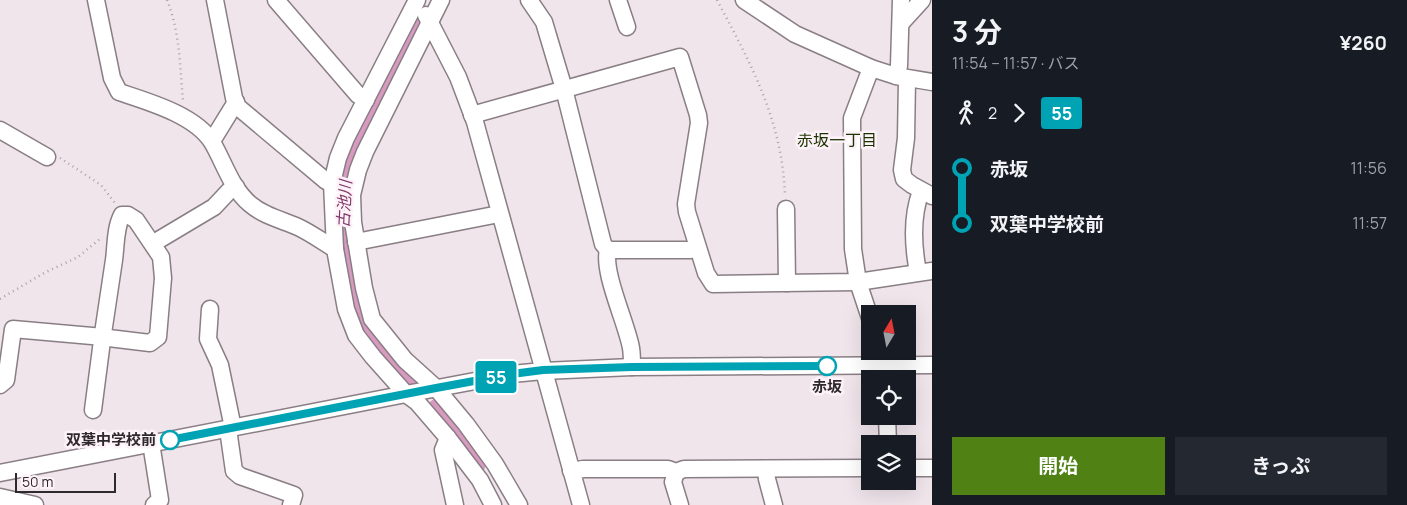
<!DOCTYPE html>
<html lang="ja">
<head>
<meta charset="utf-8">
<style>
  body { margin:0; font-family:Manrope,"Noto Sans JP",sans-serif; background:#242831; color:#f1f3f6; height:100vh; display:flex; flex-direction:column; font-size:19px; white-space:nowrap }
  * { box-sizing:border-box; margin:0 }
  p { font-size:16px; color:#9ea1a6 }
  .icon { flex:none; width:28px; height:28px; fill:none; stroke:currentColor; stroke-width:2; stroke-linecap:round; stroke-linejoin:round }
  .map { position:relative; flex:1; overflow:hidden }
  .details { display:flex; flex-direction:column; background:#171b24; width:475px }
  .details>* { flex:none }
  .badge { padding:0 10px; border-radius:4px; font-size:18px; line-height:32px }
  .needle { width:32px; rotate:10deg }
  .tools { position:absolute; left:861px; top:305px; display:grid; gap:10px }
  .tools a { display:grid; place-items:center; width:55px; height:55px; border-radius:0px; background:#171b24; box-shadow:0 5px 20px #0002; font-size:25px }
  .scale { position:absolute; left:15px; bottom:12px; width:101px; box-sizing:border-box; padding-left:5px; border:2px solid #2e292c; border-top:0; font-size:14px; line-height:18px; white-space:nowrap; color:#2e292c; -webkit-text-stroke:4px #fef2f9; paint-order:stroke }
  .map>.badge { position:absolute; translate:-50% -50%; box-shadow:0 0 0 2px #fff }
  .legs { display:flex; align-items:center; gap:8px; height:55px; padding:0 20px; font-size:16px }
  .legs p { margin-inline-start:auto }
  .overview { display:flex; align-items:center; justify-content:space-between; height:85px; padding:0 20px }
  h1 { font-size:28px; font-weight:700; line-height:38px }
  .action { display:flex; gap:10px; margin-top:auto; padding:10px 20px }
  .action a { flex:1; height:58px; border-radius:0px; background:#4f8114; color:#fff; font-size:20px; font-weight:700; line-height:58px; text-align:center }
  .action a+a { background:#242831; color:#f1f3f6 }
  ul { padding:0 20px; list-style:none }
  li { display:flex; align-items:center; gap:18px; height:55px; font-size:19px }
  li i { display:grid; place-items:center; width:8px; height:100%; margin:0 6px; background:currentColor }
  li i::after { content:''; width:12px; height:12px; margin:-6px; border:4px solid; border-radius:50%; background:#171b24 }
  li p { margin-inline-start:auto }
  li:first-child i { background:linear-gradient(#0000 50%,currentColor 0) }
  li:last-child i { background:linear-gradient(currentColor 50%,#0000 0) }
  main { display:flex; flex:1; min-height:0 }
  .map>svg:first-child { display:block }
  .lines { fill:none; stroke-linecap:round; stroke-linejoin:round }
  .river { stroke:#d89ac0; stroke-width:24 }
  .minor-casing { stroke:#897e84; stroke-width:19 }
  .path { stroke:#aba1a7; stroke-width:2.5; stroke-dasharray:1 4; stroke-linecap:butt }
  .minor { stroke:#fff; stroke-width:16 }
  .line-1-casing { stroke:#fff; stroke-width:11 }
  .line-1 { stroke:#00a3b4; stroke-width:8 }
  .stop-1-dot { fill:#fff; stroke:#00a3b4; stroke-width:2.5 }
  .labels { text-anchor:middle; stroke-width:5; stroke-linejoin:round; paint-order:stroke }
  .stop-label { font-size:15px; font-weight:bold; fill:#2e292c; stroke:#fef2f9 }
  .neighbourhood-label { font-size:16px; fill:#1b3300; stroke:#fef2f9 }
  .water-label { font-size:16px; font-style:italic; fill:#7f3566; stroke:#fef2f9 }
</style>
</head>
<body>
<main>
<div class="map">
<svg width="932" height="505" viewBox="0 0 932 505">
  <rect width="100%" height="100%" fill="#f1e5ec"/>
  <g class="lines">
    <g class="river">
      <path d="M409 376 379 347 352 297 342 238V192L348 161 415 28"/>
      <path d="M439 410 474 463"/>
    </g>
    <g class="minor-casing">
      <g id="minor">
        <path d="M96 0 112 78 119 92C149 102 195 115 212 142 224 162 231 188 250 204 264 216 282 220 298 227 311 233 323 242 335 249"/>
        <path d="M215 0 234 98 238 107 326 181 332 183"/>
        <path d="M276 0 358 95 366 100"/>
        <path d="M417 0 346 138 338 158 332 183 335 249 346 309 356 335 373 357 406 394 417 402 448 438 480 480 493 505"/>
        <path d="M441 0 365 152 358 170 352 195 353 222 364 288 372 319 405 360 436 388 466 424 495 464 519 505"/>
        <path d="M529 0 544 22 564 89 603 244 608 250H691L697 248"/>
        <path d="M618 0 627 27"/>
        <path d="M744 0 795 34 871 68 896 76 932 82"/>
        <path d="M426 15 458 77 475 122 581 505"/>
        <path d="M901 23 922 0"/>
        <path d="M896 76 899 66 901 0"/>
        <path d="M907 79 906 138 902 170 904 179 912 185 932 196"/>
        <path d="M472 115 680 57 698 115 699 123 686 204 687 212 706 273 713 284 858 282 932 271"/>
        <path d="M0 130 47 157"/>
        <path d="M212 141 236 102"/>
        <path d="M786 209 787 283"/>
        <path d="M157 241 214 207 229 191 236 187"/>
        <path d="M356 242 499 214"/>
        <path d="M608 250C602 272 627 324 631 348 632 354 632 361 632 367"/>
        <path d="M918 272C913 246 912 215 921 191"/>
        <path d="M210 309 208 339 220 365 233 428"/>
        <path d="M870 318 858 282 853 249 852 118 871 68"/>
        <path d="M882 351 886 379"/>
        <path d="M0 385 6 380 13 329 92 336 150 343 158 337 163 278 161 257 136 220 128 215H122C115 228 116 246 114 260 106 310 99 360 93 410"/>
        <path d="M887 416 888 444"/>
        <path d="M228 429 234 471 240 476 294 495 291 505"/>
        <path d="M448 438 443 450 455 505"/>
        <path d="M151 443 160 500 154 505"/>
        <path d="M908 468H932"/>
        <path d="M766 469 767 479 774 505"/>
        <path d="M571 471 583 469H668L676 472 684 469 870 468"/>
        <path d="M676 472 673 482 680 505"/>
        <path d="M0 473 406 394 512 374 543 371 632 367 932 365"/>
        <path d="M0 497 35 505"/>
      </g>
    </g>
    <g class="path">
      <path d="M167 0C180 32 180 68 183 101"/>
      <path d="M717 0C751 64 782 120 785 195"/>
      <path d="M60 158 101 185 115 203"/>
      <path d="M0 299 44 273 78 257 101 238"/>
    </g>
    <use href="#minor" class="minor"/>
  </g>
  <g class="lines">
    <g class="line-1-casing">
      <path id="line-1" d="M170 440 436 388 512 374 543 370 632 367 827 366"/>
    </g>
    <use href="#line-1" class="line-1"/>
  </g>
  <g class="stop-1-dot">
    <circle cx="827" cy="366" r="9"/>
    <circle cx="170" cy="440" r="9"/>
  </g>
  <g class="labels">
    <g class="stop-label">
      <text x="827" y="392">赤坂</text>
      <text x="156" y="445" text-anchor="end">双葉中学校前</text>
    </g>
    <g class="neighbourhood-label">
      <text x="837" y="146">赤坂一丁目</text>
    </g>
    <g class="water-label">
      <text transform="translate(344 204) rotate(-87)" y="6">古池川</text>
    </g>
  </g>
</svg>
<div class="tools">
<a><svg class="needle" viewBox="-14 -14 28 28"><path d="M0-13l5 13h-10z" fill="#e53935"/><path d="M0 13l5-13h-10z" fill="#9ea1a6"/></svg></a>
<a><svg class="icon" aria-label="locate" viewBox="0 0 24 24"><circle cx="12" cy="12" r="6"/><path d="M12 2v4M12 18v4M2 12h4M18 12h4"/></svg></a>
<a><svg class="icon" aria-label="layers" viewBox="0 0 24 24"><path d="M12 4l9 5-9 5-9-5zM3 14l9 5 9-5"/></svg></a>
</div>
<div class="scale">50 m</div>
<b class="badge" style="left:496px;top:377px;background:#00a3b4;color:#fff">55</b>
</div>
<section class="details">
<div class="overview"><div><h1>3 分</h1><p>11:54 – 11:57 · バス</p></div><b>¥260</b></div>
<div class="legs"><svg class="icon" aria-label="walk" viewBox="0 0 24 24"><circle cx="13" cy="4" r="2"/><path d="M13 8l-2 6 4 7M11 14l-3 7M7 12l3-4h3l4 4"/></svg>2<svg class="icon" aria-label="forward" viewBox="0 0 24 24"><path d="M9 5l7 7-7 7"/></svg><b class="badge" style="background:#00a3b4;color:#fff">55</b></div>
<ul>
<li><i style="color:#00a3b4"></i><b>赤坂</b><p>11:56</p></li>
<li><i style="color:#00a3b4"></i><b>双葉中学校前</b><p>11:57</p></li>
</ul>
<div class="action"><a>開始</a><a>きっぷ</a></div>
</section>
</main>
</body>
</html>
